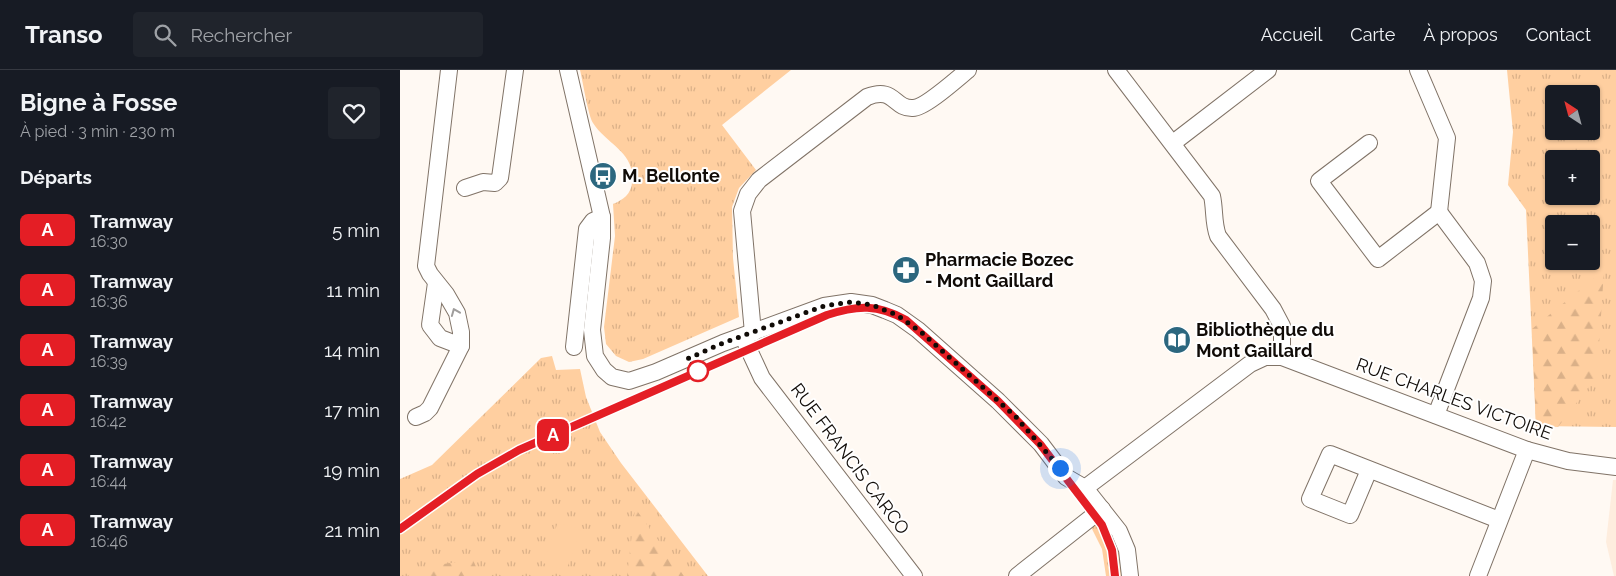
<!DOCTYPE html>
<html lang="fr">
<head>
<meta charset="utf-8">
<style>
  body { margin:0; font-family:Raleway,sans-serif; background:#20242c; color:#f1f3f6; height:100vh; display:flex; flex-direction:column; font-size:19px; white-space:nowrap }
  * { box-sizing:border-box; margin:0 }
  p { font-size:16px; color:#9ea1a6 }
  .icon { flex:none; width:28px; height:28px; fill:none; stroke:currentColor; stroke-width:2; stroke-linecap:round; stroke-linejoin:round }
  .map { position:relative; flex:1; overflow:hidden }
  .panel { display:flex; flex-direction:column; background:#171b24; width:400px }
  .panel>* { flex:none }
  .badge { padding:0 10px; border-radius:8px; font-size:18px; line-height:32px }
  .needle { width:32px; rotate:324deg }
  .tools { position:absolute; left:1145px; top:15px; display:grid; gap:10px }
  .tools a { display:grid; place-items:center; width:55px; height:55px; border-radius:5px; background:#171b24; box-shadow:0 1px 4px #0004; font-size:25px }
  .you { position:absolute; width:25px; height:25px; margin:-12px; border:4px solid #fff; border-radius:50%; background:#1a73e8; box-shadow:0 0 0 8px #1a73e833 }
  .map>.badge { position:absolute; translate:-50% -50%; box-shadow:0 0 0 2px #fff }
  h2 { padding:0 20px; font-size:19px; line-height:45px }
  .round { display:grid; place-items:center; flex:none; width:52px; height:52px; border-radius:5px; background:#20242c }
  .head { display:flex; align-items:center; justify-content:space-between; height:85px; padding:0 20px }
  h1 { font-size:24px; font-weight:700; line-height:38px }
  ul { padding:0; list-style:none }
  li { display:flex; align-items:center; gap:15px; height:60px; padding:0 20px }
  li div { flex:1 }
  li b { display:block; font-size:19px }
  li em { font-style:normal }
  li .badge { min-width:55px; font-weight:700; text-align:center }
  header { display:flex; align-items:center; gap:30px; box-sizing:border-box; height:70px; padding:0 25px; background:#171b24; border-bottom:1px solid #363941 }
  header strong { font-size:24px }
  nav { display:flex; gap:28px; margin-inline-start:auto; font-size:18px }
  .search { width:350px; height:45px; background:#20242c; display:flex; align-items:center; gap:12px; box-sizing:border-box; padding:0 18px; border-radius:5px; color:#9ea1a6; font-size:19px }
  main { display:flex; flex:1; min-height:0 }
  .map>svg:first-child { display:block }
  .built { fill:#feedde }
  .grass { fill:url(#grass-tufts); fill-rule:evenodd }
  .forest { fill:url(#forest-firs) }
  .pitch { fill:#ffcfa0 }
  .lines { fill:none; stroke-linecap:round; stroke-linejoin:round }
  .street-casing { stroke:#807367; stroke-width:18 }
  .street { stroke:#fff; stroke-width:16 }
  .tram { stroke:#4a4540; stroke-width:1 }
  .oneway { stroke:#9f9d9c }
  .line-casing { stroke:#fff; stroke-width:11 }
  .line { stroke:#e41e25; stroke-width:8 }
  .walk { stroke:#100b07; stroke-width:5; stroke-dasharray:0 9 }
  .stop-dot { fill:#fff; stroke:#e41e25; stroke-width:2.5 }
  .labels { text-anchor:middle; stroke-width:4; stroke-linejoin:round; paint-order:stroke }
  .poi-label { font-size:18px; font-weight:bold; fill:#100b07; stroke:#fff; text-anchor:start }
  .street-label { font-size:18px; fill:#100b07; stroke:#fff }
</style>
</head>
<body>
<header>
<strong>Transo</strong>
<div class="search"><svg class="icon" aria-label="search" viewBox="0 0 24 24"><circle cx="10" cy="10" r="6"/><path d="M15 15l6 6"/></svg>Rechercher</div>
<nav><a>Accueil</a><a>Carte</a><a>À propos</a><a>Contact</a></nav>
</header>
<main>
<section class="panel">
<div class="head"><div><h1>Bigne à Fosse</h1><p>À pied · 3 min · 230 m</p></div><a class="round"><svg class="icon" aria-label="heart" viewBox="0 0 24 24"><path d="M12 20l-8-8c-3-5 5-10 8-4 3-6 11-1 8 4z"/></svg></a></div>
<h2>Départs</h2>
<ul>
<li><span class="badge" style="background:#e41e25;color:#fff">A</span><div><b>Tramway</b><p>16:30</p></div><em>5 min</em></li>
<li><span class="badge" style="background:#e41e25;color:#fff">A</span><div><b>Tramway</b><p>16:36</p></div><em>11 min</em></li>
<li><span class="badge" style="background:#e41e25;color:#fff">A</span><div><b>Tramway</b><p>16:39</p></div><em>14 min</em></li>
<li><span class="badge" style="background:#e41e25;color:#fff">A</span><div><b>Tramway</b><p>16:42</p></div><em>17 min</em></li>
<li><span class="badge" style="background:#e41e25;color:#fff">A</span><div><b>Tramway</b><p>16:44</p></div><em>19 min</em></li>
<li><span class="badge" style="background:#e41e25;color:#fff">A</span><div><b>Tramway</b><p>16:46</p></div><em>21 min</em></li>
</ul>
</section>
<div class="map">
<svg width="1216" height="506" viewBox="0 0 1216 506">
  <defs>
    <pattern id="grass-tufts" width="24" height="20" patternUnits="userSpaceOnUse" patternTransform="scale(1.25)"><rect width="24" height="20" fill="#ffcfa0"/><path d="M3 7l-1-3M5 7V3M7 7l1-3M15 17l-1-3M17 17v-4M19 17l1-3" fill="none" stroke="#dab088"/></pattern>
    <pattern id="forest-firs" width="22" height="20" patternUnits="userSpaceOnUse" patternTransform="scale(1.25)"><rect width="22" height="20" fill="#ffcfa0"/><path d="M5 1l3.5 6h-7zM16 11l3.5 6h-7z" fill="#dab088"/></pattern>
  </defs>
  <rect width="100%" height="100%" fill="#fff9f3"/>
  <path class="built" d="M1213 410H1216V506H1214L1206 472Z"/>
  <g class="grass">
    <path d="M180 0H391L322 55 356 100 339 118 332 137 333 188 339 247 243 289 229 292 216 286 206 274 204 257 215 166 213 134C223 130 231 124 232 113 236 82 206 74 193 53 188 45 183 12 180 0Z"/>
    <path d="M1107 0H1216V357L1136 356 1126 140 1108 115 1113 62ZM1154 24H1191V61H1154ZM1154 89H1191V126H1154ZM1154 154H1191V191H1154Z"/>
    <path d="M152 286 156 300 180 299 186 327 200 362 221 393 308 506H0V409L32 395 141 288Z"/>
    <path d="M697 453H706L720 477 724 506H706L702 479 691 457Z"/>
  </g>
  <g class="forest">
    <path d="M1204 200 1197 306 1158 357 1136 356 1132 259Z"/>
    <path d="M235 438 284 506H227Z"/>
    <path d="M73 490 80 506H7L28 496Z"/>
  </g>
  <path class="pitch" d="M158 452 181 460 166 501 143 493Z"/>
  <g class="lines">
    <g class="street-casing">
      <g id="street">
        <path d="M168 0 202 147V168L192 260 195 286 204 300 212 307 229 311 256 302 323 273 424 236 451 232 472 235 485 240 497 245 518 260 598 331 641 374 666 407 685 418 719 461 727 480 730 506"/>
        <path d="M716 0 812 126C815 139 813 153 818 166L873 239 882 256V287"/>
        <path d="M1018 0 1047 68 1039 142"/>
        <path d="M773 73 868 0"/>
        <path d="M969 73 919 111 978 189 1039 142 1077 193 1083 211 1081 228 1036 345"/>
        <path d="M65 118 83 112 95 113 100 108 115 0"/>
        <path d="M36 213 30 255 40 268 61 276"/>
        <path d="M353 263 342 141 348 124 359 110 467 27C495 16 493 39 513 38 525 38 558 8 568 0"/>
        <path d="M343 267 362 308 514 506"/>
        <path d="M174 277 187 159 193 151 202 147"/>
        <path d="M16 347 25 343 30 338 61 276V262L57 243 46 224 30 204 26 196 49 0"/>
        <path d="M969 400 950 445 910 429 930 384 1099 450"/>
        <path d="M685 418 850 294 865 287H882L1127 380 1168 391 1216 397"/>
        <path d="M617 506 702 439"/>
        <path d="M1078 506 1127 380"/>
      </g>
    </g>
    <use href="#street" class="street"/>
    <path class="tram" d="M0 459 77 404 119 380 427 245C456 235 478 234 505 250L598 331 641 374 702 455 712 480 715 506"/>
  </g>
  <defs><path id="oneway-chevron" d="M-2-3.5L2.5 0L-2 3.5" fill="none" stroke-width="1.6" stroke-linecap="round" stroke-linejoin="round" transform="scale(1.25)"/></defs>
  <use class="oneway" href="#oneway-chevron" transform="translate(55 242) rotate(-112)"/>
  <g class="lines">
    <g class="line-casing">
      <path id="line" d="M0 459 77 404 119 380 427 245C457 235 478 234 506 250L598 331 640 374 702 455 712 480 715 506"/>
    </g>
    <use href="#line" class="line"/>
    <path class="walk" d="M298 301 287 289 323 273 424 236 451 232 472 235 497 245 521 262 616 347 660 398"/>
  </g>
  <defs>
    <g id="bus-disc" transform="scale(1.4375)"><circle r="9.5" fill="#2c677f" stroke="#fff"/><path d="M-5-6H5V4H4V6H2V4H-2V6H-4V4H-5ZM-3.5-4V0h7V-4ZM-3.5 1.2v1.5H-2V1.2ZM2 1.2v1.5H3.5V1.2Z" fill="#fff"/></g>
    <g id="pharmacy-disc" transform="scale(1.4375)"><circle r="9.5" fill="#2c677f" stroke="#fff"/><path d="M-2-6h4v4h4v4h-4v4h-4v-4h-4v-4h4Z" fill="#fff"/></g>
    <g id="library-disc" transform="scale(1.4375)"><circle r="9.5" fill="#2c677f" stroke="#fff"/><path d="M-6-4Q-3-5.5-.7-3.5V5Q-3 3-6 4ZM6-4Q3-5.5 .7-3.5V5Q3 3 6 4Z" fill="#fff"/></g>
  </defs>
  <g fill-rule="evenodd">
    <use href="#bus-disc" x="203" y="106"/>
    <use href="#pharmacy-disc" x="506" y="200"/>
    <use href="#library-disc" x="777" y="270"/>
  </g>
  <circle class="stop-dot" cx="298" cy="301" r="10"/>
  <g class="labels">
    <g class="poi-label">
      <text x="222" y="112">M. Bellonte</text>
      <text x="525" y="196">Pharmacie Bozec<tspan x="525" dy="21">- Mont Gaillard</tspan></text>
      <text x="796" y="266">Bibliothèque du<tspan x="796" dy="21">Mont Gaillard</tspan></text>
    </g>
    <g class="street-label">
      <text transform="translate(1054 329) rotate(20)" y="6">RUE CHARLES VICTOIRE</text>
      <text transform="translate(450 389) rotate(53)" y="6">RUE FRANCIS CARCO</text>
    </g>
  </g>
</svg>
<div class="tools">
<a><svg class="needle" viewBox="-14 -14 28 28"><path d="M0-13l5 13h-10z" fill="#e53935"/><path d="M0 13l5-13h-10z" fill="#9ea1a6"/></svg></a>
<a>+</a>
<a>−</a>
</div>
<div class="you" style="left:660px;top:398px"></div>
<b class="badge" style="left:153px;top:365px;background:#e41e25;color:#fff">A</b>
</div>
</main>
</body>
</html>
